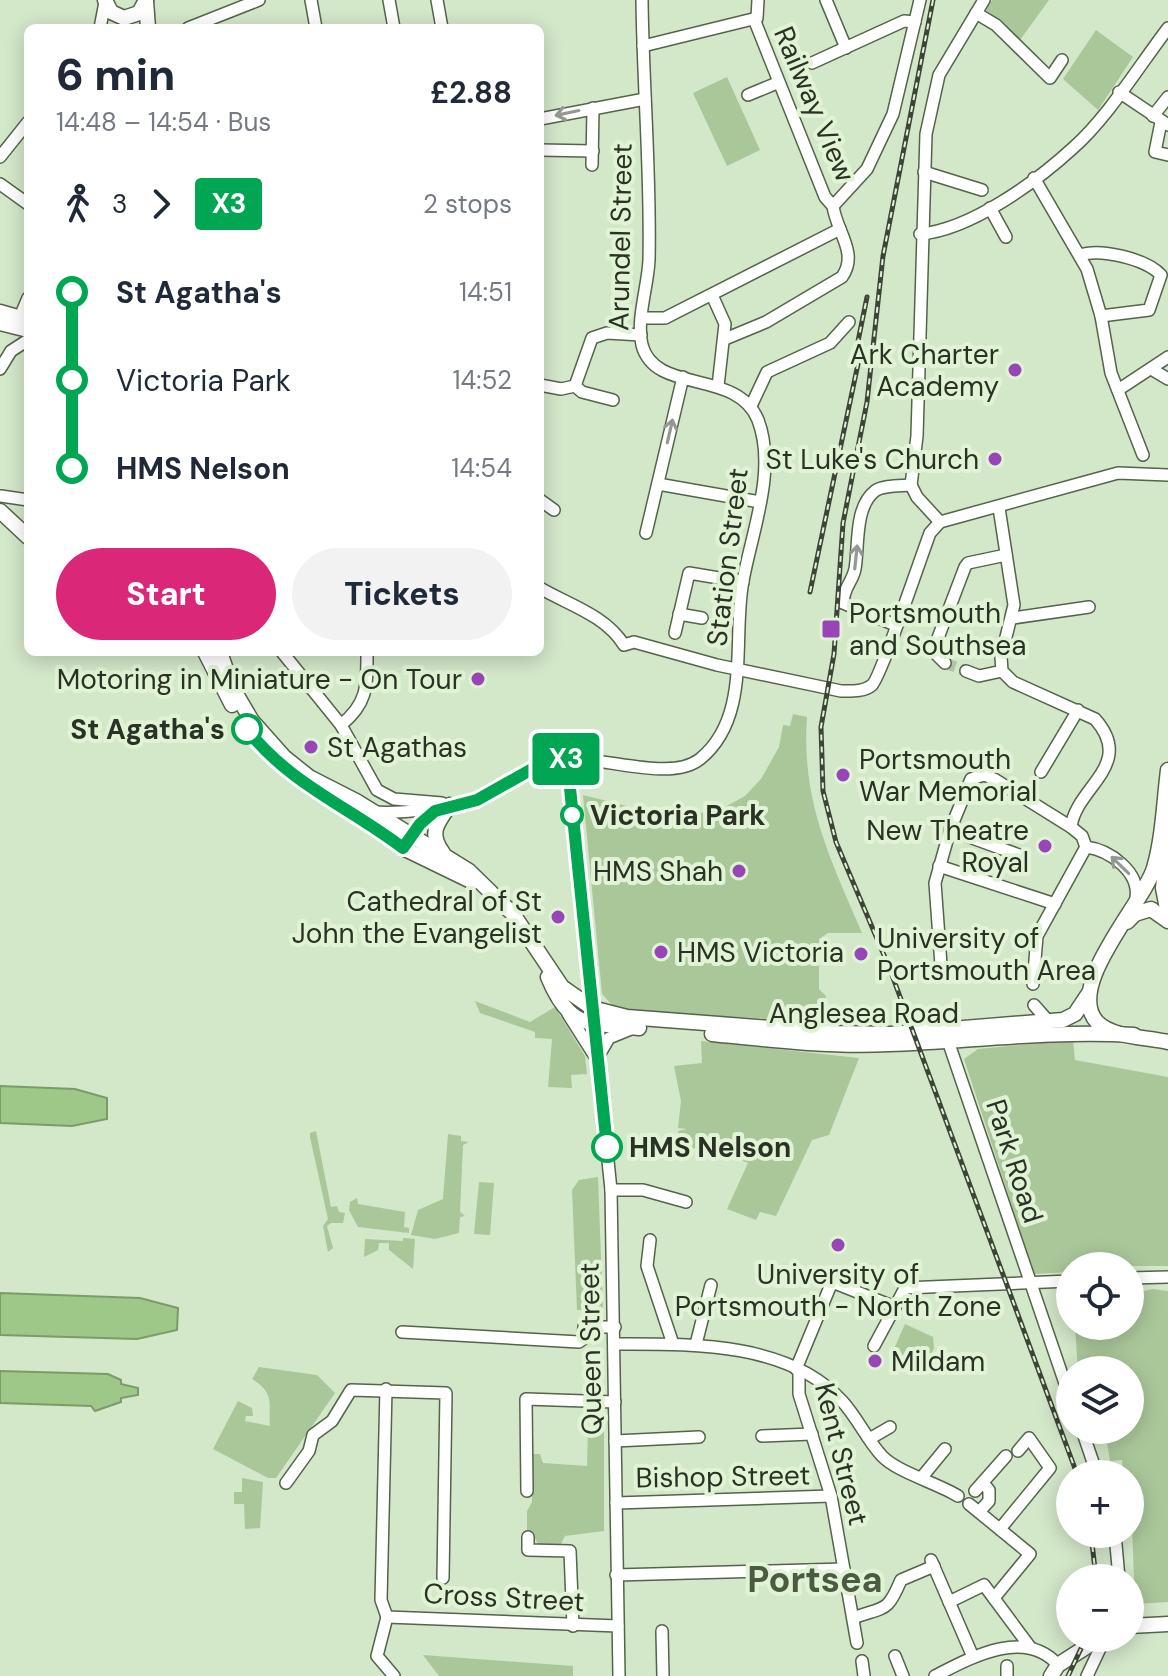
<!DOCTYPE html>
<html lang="en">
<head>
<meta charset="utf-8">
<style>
  body { margin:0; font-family:"DM Sans",sans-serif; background:#f2f2f3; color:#1f2937; height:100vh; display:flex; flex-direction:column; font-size:30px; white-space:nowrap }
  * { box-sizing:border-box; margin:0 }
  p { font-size:26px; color:#747a83 }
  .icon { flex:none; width:44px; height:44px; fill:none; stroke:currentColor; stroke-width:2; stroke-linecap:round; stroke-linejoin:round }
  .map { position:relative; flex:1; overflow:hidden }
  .drawer { position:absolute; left:24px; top:24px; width:520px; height:632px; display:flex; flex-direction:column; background:#fff; border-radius:12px; box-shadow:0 4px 20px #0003 }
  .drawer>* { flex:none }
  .badge { padding:0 16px; border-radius:6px; font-size:28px; line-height:52px }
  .tools { position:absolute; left:1056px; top:1252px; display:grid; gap:16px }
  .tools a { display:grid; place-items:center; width:88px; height:88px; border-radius:50%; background:#fff; box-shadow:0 4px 20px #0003; font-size:40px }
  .map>.badge { position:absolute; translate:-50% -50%; box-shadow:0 0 0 4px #fff }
  .legs { display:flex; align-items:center; gap:12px; height:88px; padding:0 32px; font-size:26px }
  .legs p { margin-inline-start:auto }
  .overview { display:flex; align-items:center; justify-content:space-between; height:136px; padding:0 32px }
  h1 { font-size:44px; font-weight:800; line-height:60px }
  .button { display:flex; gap:16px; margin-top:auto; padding:16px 32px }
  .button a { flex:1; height:92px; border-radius:48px; background:#db2777; color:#fff; font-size:32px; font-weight:800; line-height:92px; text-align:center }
  .button a+a { background:#f2f2f3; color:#1f2937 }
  ul { padding:0 32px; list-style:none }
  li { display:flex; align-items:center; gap:28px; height:88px; font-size:30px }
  li i { display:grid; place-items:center; width:12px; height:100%; margin:0 10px; background:currentColor }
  li i::after { content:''; width:20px; height:20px; margin:-10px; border:6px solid; border-radius:50%; background:#fff }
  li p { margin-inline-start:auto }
  li:first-child i { background:linear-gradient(#0000 50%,currentColor 0) }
  li:last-child i { background:linear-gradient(currentColor 50%,#0000 0) }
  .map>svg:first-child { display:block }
  .green { fill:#aac79a }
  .water { fill:#9ec887; stroke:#7b9b6a; stroke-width:2 }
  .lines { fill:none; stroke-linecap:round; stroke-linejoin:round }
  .minor-tunnel { stroke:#b1c3a8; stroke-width:11; stroke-dasharray:11 5.5; stroke-linecap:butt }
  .minor-casing { stroke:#53644a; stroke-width:14 }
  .major-casing { stroke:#53644a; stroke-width:17 }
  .minor { stroke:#fff; stroke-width:11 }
  .major { stroke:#fff; stroke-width:14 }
  .rail-casing { stroke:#3c4537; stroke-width:5 }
  .rail { stroke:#e0f4d5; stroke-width:2; stroke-dasharray:6; stroke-linecap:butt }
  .oneway { stroke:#949892 }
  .line-1-casing { stroke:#fff; stroke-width:18 }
  .line-1 { stroke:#00a651; stroke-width:12 }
  .poi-dot { fill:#9646b6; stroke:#e0f4d5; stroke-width:3 }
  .stop-1-dot { fill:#fff; stroke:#00a651; stroke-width:4 }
  .labels { text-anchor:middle; stroke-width:8; stroke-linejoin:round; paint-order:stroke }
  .street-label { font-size:28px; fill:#2a3226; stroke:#e0f4d5 }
  .poi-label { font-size:28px; fill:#2a3226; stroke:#e0f4d5; text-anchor:end }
  .stop-label { font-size:28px; font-weight:bold; fill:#2a3226; stroke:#e0f4d5; text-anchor:start }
  .district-label { font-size:36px; font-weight:bold; fill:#4a5b41; stroke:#e0f4d5 }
</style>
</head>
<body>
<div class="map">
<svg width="1168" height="1676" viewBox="0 0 1168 1676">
  <rect width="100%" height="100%" fill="#d3e7c9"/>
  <g class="green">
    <path d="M992 0H1049L1020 40 986 10Z"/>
    <path d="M1096 30 1133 57 1098 110 1063 79Z"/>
    <path d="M727 77 760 150 727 166 693 93Z"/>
    <path d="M793 714 807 717C801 801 830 858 862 933H828L819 939V989L826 996 821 1022 638 1011 613 1006 602 994 583 795 667 816 718 811 745 796 761 779 779 747 783 725 790 726Z"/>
    <path d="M475 1001 530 1022 555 1007 585 1056 587 1074 571 1075 572 1088 548 1087 552 1039 535 1038V1032L480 1013Z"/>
    <path d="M1073 1040 1075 1060 1168 1077V1266H1070V1272L1034 1274 964 1059 978 1049Z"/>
    <path d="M701 1041 859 1058 829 1135 812 1140 776 1216 760 1212 756 1220 727 1209 748 1163 719 1150 716 1154 707 1148 680 1149 678 1131 687 1129 678 1128 681 1101 674 1066 702 1063Z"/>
    <path d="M316 1131 331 1207 337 1206 339 1212 345 1213 343 1223H331L327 1226 333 1248 328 1252 323 1226 328 1219 310 1137V1133Z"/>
    <path d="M448 1134 461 1136V1141L469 1142 463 1145 460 1212 465 1216 460 1217 459 1233 435 1239 411 1235 418 1210 443 1199Z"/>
    <path d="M598 1177 603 1311 602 1316 593 1317 590 1310H577L572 1190 579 1180Z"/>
    <path d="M479 1182 494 1183 490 1235 474 1234Z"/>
    <path d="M357 1198 358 1204 405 1212 404 1227 409 1228V1233L358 1227 349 1210 350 1202Z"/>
    <path d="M403 1238 415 1239 413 1269 389 1250V1243H379L378 1250 364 1257 365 1239 403 1241Z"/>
    <path d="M1153 1289 1168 1291V1602L1135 1604 1130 1474H1123L1122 1460 1110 1461 1105 1430H1130V1370H1078L1075 1326H1130V1294Z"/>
    <path d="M905 1324 933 1337 934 1348 923 1374 890 1358Z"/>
    <path d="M259 1367 317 1375 335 1393 276 1478H268L213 1449 238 1401 252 1408 253 1416H246L245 1421 270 1426C268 1404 276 1394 252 1379Z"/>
    <path d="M594 1418H600L604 1425V1531L565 1536 561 1544H538L532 1532H527V1511L532 1502V1454H540L543 1463 587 1466 588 1427H594Z"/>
    <path d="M242 1478 263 1482 260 1528 245 1529 244 1504H234V1492H242Z"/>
    <path d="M423 1655 573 1666V1676H439Z"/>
  </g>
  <g class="water">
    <path d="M0 1086 75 1089 107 1098V1119L72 1126 0 1123Z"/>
    <path d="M0 1293 140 1298 178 1308 177 1330 137 1339 0 1335Z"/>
    <path d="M0 1371 108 1374 121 1380V1384L138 1388V1395L121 1398V1402L95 1411 91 1406 0 1403Z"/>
  </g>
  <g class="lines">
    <path class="minor-tunnel" d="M945 663 966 671"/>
    <g class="minor-casing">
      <g id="minor">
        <path d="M311 0 316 28"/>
        <path d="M389 0 394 28"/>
        <path d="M437 0 442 28"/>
        <path d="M826 0 846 48"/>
        <path d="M976 13 996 25 1050 78 1062 60"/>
        <path d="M754 19 825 197 833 206"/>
        <path d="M100 28 105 2"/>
        <path d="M188 28 259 0"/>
        <path d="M643 46 757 18 758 0"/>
        <path d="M812 63 904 21 915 22"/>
        <path d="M1119 92 1168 125"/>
        <path d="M748 95 777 83"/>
        <path d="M1153 116 1168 97"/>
        <path d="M540 119 645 99"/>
        <path d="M1161 122 1155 152 1168 155"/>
        <path d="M540 150 593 151"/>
        <path d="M0 157 28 122"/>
        <path d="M592 165 593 108"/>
        <path d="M924 172 982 190"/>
        <path d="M1034 178 1087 269 1101 316 1111 373 1143 455"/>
        <path d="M0 184 28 204"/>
        <path d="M833 206 867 169 893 114 920 0"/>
        <path d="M990 208 1006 237"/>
        <path d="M920 234C970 230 1036 182 1073 148 1108 117 1139 66 1168 28"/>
        <path d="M1080 255C1101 248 1146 259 1161 275L1149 310 1101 316"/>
        <path d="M712 295 725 324 718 386"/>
        <path d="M20 317 28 298"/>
        <path d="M643 318H665L840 229"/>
        <path d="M725 339 766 322 842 277C859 253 836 231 833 206"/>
        <path d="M0 369 11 351 28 340"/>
        <path d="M1153 370 1168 379"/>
        <path d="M540 385 561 389 575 386"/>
        <path d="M575 386 592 338 607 333 641 335"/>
        <path d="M575 386 582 392 613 400"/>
        <path d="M1118 390 1168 357"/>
        <path d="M751 406 767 372 830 343 849 322"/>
        <path d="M658 484 760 502"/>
        <path d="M911 485 917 436 926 134 939 75 984 0"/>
        <path d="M911 485 917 497 940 522"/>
        <path d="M1 496 28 500"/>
        <path d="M540 500 554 510"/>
        <path d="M999 508 1014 605 1001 657 1002 671 1013 682 1095 719C1136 765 1076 787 1071 827"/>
        <path d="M646 533 683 377"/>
        <path d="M540 588C569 605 605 615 624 645L634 642 717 665 841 691C851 691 864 692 872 685 880 679 922 554 930 533L940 522 1118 473 1168 475"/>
        <path d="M679 614 702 618"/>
        <path d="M1013 618 1089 607"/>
        <path d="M895 625 843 603C844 586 852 583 855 569 859 547 854 507 875 491 883 485 901 486 911 485"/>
        <path d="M675 633 689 573 743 582"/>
        <path d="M282 652 341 725 377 790 394 799 442 803"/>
        <path d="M945 663 933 651 965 567 968 563 1006 555"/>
        <path d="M966 671 979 676 1002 671"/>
        <path d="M341 725C368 703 367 686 367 652"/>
        <path d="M567 759 611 1190 619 1676"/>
        <path d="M1041 772 1078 710"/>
        <path d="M375 812C398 814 462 807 482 798 511 784 532 764 564 760 602 755 670 783 700 759 752 717 732 637 743 581 752 531 777 470 758 420 737 368 655 395 642 345 636 319 648 286 649 260 651 174 643 87 642 0"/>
        <path d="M950 830 1022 856"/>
        <path d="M409 839 425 818 442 808"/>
        <path d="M1086 847C1110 850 1140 872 1136 898"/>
        <path d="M939 866 1055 904"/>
        <path d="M941 965 935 883 950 830 971 779 984 775 994 779 1071 827 1082 836 1086 847"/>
        <path d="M1033 984 1037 936 1086 847"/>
        <path d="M1034 1005 1049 1022"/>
        <path d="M568 1014 596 1058"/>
        <path d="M946 1035 1070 1398"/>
        <path d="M598 1057 609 1038 631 1029"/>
        <path d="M611 1190H643L686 1202"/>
        <path d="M650 1240 647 1266 673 1344"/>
        <path d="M1130 1278 1168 1277"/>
        <path d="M402 1332 579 1342 583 1339 584 1327H615"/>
        <path d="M615 1344C688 1344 788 1341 842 1401 857 1417 867 1440 882 1456 897 1472 937 1483 958 1496"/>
        <path d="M696 1344 711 1285"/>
        <path d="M874 1346 895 1307"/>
        <path d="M796 1369 832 1282 895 1307 905 1288 1070 1281"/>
        <path d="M799 1371V1394L831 1496 857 1643"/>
        <path d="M386 1389 381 1600 387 1617"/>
        <path d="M1082 1430 1097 1474"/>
        <path d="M762 1436 812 1434"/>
        <path d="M871 1438 890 1427"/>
        <path d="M615 1441 699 1437"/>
        <path d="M922 1477 945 1449"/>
        <path d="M286 1483 309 1451 313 1435 332 1421 351 1390 446 1393 443 1578"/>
        <path d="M527 1491 526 1399 615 1402"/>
        <path d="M975 1491 1006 1456"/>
        <path d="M616 1503 831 1496"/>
        <path d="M969 1504 1030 1554 994 1598"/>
        <path d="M979 1512 989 1501V1490L983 1483"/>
        <path d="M1000 1529 1050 1468 1029 1438 1018 1451"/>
        <path d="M1115 1534 1119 1578"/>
        <path d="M528 1537V1550L570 1551 573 1626"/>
        <path d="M931 1560 973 1657"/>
        <path d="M616 1575 844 1569"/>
        <path d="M949 1602 984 1585 1030 1647"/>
        <path d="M387 1617 618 1626"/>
        <path d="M387 1617 377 1656 394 1676"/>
        <path d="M853 1618C886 1606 887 1613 901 1580L934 1566"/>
        <path d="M662 1631 663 1676"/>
        <path d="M895 1656 903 1676"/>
        <path d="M862 1661 864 1676"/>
        <path d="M935 1676C970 1658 1025 1627 1058 1665"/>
        <path d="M1007 1676V1666"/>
        <path d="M1087 1676 1105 1638"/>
      </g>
    </g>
    <g class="major-casing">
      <g id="major">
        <path d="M105 0 111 12 124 18 139 13 146 0"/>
        <path d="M146 1 148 28"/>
        <path d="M0 312 28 320"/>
        <path d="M0 323 28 330"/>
        <path d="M0 511 28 537"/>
        <path d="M205 652 232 705"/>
        <path d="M220 652 232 687 252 721 284 757 309 777 356 801 469 871 513 914 562 987 592 1008 627 1017 837 1033 890 1034 1063 1020 1075 1014 1089 993"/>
        <path d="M1168 770C1164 802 1163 837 1154 868 1144 903 1064 986 1097 1022 1112 1038 1148 1037 1168 1042"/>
        <path d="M312 788 354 811 403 848 473 882"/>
        <path d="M1168 842 1163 888 1168 914"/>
        <path d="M443 853C428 833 437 823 450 805"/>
        <path d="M1127 922 1135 914 1151 909 1168 921"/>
        <path d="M548 977C570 1030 587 1022 639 1028"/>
        <path d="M712 1034C771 1040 830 1047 889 1044 971 1041 1052 1030 1134 1035"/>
        <path d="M1130 1626 1168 1624"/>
        <path d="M1051 1676 1058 1665 1100 1638"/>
      </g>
    </g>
    <use href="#minor" class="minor"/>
    <use href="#major" class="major"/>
    <g class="rail-casing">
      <g id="rail">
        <path d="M933 0 883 256 867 402 843 523 834 654 821 727 823 791 836 842 889 967 1077 1474"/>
        <path d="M855 356 867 297"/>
        <path d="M810 592 862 345"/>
        <path d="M1091 1534 1096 1578"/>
        <path d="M1068 1676 1086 1638"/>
      </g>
    </g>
    <use href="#rail" class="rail"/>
  </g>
  <defs><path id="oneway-shaft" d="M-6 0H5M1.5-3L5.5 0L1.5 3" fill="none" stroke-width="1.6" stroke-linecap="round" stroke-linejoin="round" transform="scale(2)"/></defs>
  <g class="oneway">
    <use href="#oneway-shaft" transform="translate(567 113) rotate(168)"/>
    <use href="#oneway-shaft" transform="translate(670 431) rotate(-77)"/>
    <use href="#oneway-shaft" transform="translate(856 557) rotate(-84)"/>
    <use href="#oneway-shaft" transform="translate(1120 865) rotate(-136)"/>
  </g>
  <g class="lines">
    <g class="line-1-casing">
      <path id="line-1" d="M247 729C288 783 351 808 403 848L420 824 435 811 477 800 541 764 567 759 607 1147"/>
    </g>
    <use href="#line-1" class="line-1"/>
  </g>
  <g class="poi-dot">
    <circle cx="1015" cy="370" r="8"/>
    <circle cx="995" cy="459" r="8"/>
    <rect x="821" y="619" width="20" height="20" rx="4"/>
    <circle cx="478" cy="679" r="8"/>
    <circle cx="311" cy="747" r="8"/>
    <circle cx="843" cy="775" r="8"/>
    <circle cx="1045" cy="846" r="8"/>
    <circle cx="739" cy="871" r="8"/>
    <circle cx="558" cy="917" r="8"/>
    <circle cx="661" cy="952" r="8"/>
    <circle cx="861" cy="954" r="8"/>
    <circle cx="838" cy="1245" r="8"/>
    <circle cx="875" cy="1361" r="8"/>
  </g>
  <g class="stop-1-dot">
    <circle cx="247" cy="729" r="14"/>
    <circle cx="572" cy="815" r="10"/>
    <circle cx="607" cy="1147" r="14"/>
  </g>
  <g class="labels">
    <g class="street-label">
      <text transform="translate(815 104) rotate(67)" y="10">Railway View</text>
      <text transform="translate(620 237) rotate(-89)" y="10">Arundel Street</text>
      <text transform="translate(727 557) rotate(-83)" y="10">Station Street</text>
      <text x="864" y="1023">Anglesea Road</text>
      <text transform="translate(1015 1161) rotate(72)" y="10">Park Road</text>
      <text transform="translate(590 1349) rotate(-91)" y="10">Queen Street</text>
      <text transform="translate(842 1454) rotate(76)" y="10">Kent Street</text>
      <text transform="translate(723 1476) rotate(-1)" y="10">Bishop Street</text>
      <text transform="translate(504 1597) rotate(3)" y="10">Cross Street</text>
    </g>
    <g class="poi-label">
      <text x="999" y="364">Ark Charter<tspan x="999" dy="32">Academy</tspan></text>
      <text x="979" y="469">St Luke's Church</text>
      <text x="849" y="623" text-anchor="start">Portsmouth<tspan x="849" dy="32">and Southsea</tspan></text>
      <text x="462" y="689">Motoring in Miniature - On Tour</text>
      <text x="327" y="757" text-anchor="start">St Agathas</text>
      <text x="859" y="769" text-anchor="start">Portsmouth<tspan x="859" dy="32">War Memorial</tspan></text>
      <text x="1029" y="840">New Theatre<tspan x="1029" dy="32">Royal</tspan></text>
      <text x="723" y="881">HMS Shah</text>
      <text x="542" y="911">Cathedral of St<tspan x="542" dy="32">John the Evangelist</tspan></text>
      <text x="877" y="948" text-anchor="start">University of<tspan x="877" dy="32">Portsmouth Area</tspan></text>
      <text x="677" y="962" text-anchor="start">HMS Victoria</text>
      <text x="838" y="1284" text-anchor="middle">University of<tspan x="838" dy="32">Portsmouth - North Zone</tspan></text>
      <text x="891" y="1371" text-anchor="start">Mildam</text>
    </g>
    <g class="stop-label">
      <text x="225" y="739" text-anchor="end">St Agatha's</text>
      <text x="590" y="825">Victoria Park</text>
      <text x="629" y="1157">HMS Nelson</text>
    </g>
    <g class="district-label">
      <text x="815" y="1592">Portsea</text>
    </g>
  </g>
</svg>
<div class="tools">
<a><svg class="icon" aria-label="locate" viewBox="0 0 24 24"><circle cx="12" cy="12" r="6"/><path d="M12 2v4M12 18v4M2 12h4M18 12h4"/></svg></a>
<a><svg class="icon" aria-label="layers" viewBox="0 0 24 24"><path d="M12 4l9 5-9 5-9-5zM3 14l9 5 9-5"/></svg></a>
<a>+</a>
<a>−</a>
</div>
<b class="badge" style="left:566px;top:759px;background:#00a651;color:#fff">X3</b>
<section class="drawer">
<div class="overview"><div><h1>6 min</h1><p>14:48 – 14:54 · Bus</p></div><b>£2.88</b></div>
<div class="legs"><svg class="icon" aria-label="walk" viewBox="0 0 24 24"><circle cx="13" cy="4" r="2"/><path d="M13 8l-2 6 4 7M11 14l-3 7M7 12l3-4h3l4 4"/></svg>3<svg class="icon" aria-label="forward" viewBox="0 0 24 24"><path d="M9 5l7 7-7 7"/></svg><b class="badge" style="background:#00a651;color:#fff">X3</b><p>2 stops</p></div>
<ul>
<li><i style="color:#00a651"></i><b>St Agatha's</b><p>14:51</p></li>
<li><i style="color:#00a651"></i><span>Victoria Park</span><p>14:52</p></li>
<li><i style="color:#00a651"></i><b>HMS Nelson</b><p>14:54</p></li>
</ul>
<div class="button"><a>Start</a><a>Tickets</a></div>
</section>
</div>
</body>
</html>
